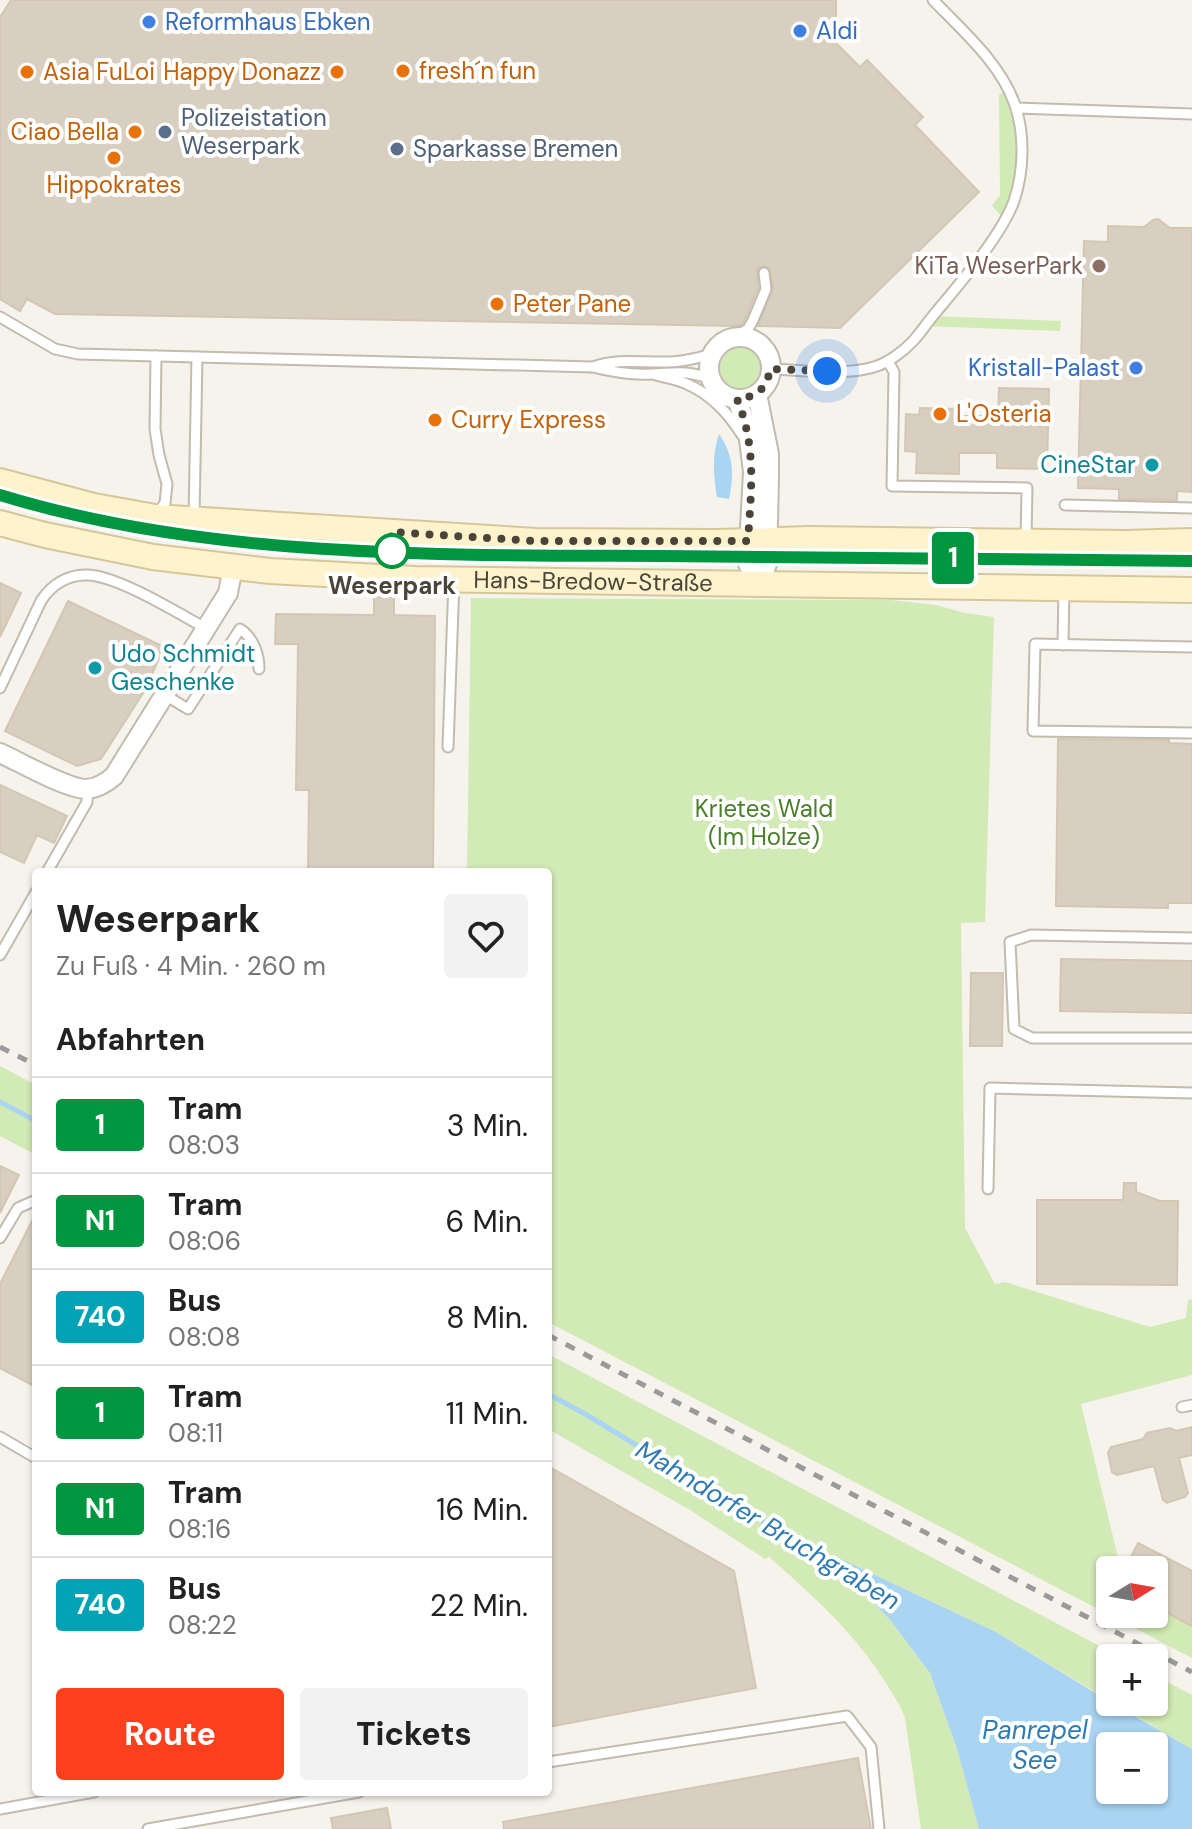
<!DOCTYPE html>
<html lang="de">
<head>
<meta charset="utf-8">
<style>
  body { margin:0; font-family:"DM Sans",sans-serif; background:#f2f2f2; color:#222; height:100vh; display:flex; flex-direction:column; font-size:30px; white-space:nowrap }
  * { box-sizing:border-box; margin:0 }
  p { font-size:26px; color:#767676 }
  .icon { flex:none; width:44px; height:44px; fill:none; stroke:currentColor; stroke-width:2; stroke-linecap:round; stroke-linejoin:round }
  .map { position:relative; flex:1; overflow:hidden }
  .sheet { position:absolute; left:32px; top:868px; width:520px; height:928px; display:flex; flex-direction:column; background:#fff; border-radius:8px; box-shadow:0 2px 6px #0004 }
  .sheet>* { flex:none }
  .badge { padding:0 16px; border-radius:6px; font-size:28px; line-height:52px }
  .needle { width:52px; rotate:79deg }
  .tools { position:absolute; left:1096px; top:1556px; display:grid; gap:16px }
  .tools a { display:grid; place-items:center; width:72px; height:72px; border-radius:8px; background:#fff; box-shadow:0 2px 6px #0004; font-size:40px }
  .you { position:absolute; width:40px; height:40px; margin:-20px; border:6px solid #fff; border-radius:50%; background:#1a73e8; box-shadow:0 0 0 12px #1a73e833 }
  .map>.badge { position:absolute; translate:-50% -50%; box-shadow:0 0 0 4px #fff }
  h2 { padding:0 24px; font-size:30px; line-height:72px }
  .round { display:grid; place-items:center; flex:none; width:84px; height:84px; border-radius:8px; background:#f2f2f2 }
  .headline { display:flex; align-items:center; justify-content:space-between; height:136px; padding:0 24px }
  h1 { font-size:38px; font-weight:800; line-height:60px }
  .cta { display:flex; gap:16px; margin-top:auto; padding:16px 24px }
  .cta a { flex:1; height:92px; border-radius:8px; background:#fc3f1d; color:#fff; font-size:32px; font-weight:800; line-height:92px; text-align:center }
  .cta a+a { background:#f2f2f2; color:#222 }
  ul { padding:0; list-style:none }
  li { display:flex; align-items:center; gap:24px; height:96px; padding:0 24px; border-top:2px solid #e0e0e0 }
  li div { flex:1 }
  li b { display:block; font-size:30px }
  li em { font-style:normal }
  li .badge { min-width:88px; font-weight:700; text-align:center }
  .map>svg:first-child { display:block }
  .green { fill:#d2eab5 }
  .water { fill:#a9d4f2; fill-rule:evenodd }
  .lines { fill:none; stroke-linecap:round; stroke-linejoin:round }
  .stream { stroke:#a9d4f2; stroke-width:5 }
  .building { fill:#d8cfc1; stroke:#d3c7b4; stroke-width:2 }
  .service-casing { stroke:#c2bbae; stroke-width:13 }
  .minor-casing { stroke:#c2bbae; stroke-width:22 }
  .secondary-casing { stroke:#d6c79b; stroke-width:28 }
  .service { stroke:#fff; stroke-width:9 }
  .minor { stroke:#fff; stroke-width:18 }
  .secondary { stroke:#fff3cd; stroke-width:24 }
  .tram { stroke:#9a9a9a; stroke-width:2 }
  .rail { stroke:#9a9a9a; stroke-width:5; stroke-dasharray:10 10; stroke-linecap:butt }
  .line-casing { stroke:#fff; stroke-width:18 }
  .line { stroke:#009640; stroke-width:12 }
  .walk { stroke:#4b4439; stroke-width:8; stroke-dasharray:0 14.4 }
  .shop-dot { fill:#3f7fe0; stroke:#fff; stroke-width:3 }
  .food-dot { fill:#e8710a; stroke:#fff; stroke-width:3 }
  .service-dot { fill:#5c6f8a; stroke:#fff; stroke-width:3 }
  .education-dot { fill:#8d6e63; stroke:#fff; stroke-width:3 }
  .culture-dot { fill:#0f9aa8; stroke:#fff; stroke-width:3 }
  .stop-dot { fill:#fff; stroke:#009640; stroke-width:4 }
  .labels { text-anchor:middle; stroke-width:8; stroke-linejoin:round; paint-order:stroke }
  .shop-label { font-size:24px; fill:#366cbe; stroke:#fff; text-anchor:start }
  .food-label { font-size:24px; fill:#c56008; stroke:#fff; text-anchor:start }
  .service-label { font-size:24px; fill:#4e5e75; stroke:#fff; text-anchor:start }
  .education-label { font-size:24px; fill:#785e54; stroke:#fff; text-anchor:end }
  .culture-label { font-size:24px; fill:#0d838f; stroke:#fff; text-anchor:end }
  .street-label { font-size:24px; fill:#4b4439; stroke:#fff }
  .stop-label { font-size:24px; font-weight:bold; fill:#4b4439; stroke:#fff }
  .park-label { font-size:24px; fill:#4a7f2a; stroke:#fff }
  .water-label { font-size:26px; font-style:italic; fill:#2e7ab2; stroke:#fff }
</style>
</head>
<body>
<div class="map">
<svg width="1192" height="1829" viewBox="0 0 1192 1829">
  <rect width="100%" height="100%" fill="#f6f3ec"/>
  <g class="green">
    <path d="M1008 89 1016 108 1021 168 1005 220 992 206 1000 195 999 95Z"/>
    <path d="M932 316 1061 321 1060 331 924 326Z"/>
    <circle cx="741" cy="368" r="21"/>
    <path d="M471 598 891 600 936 605 965 613 994 617 985 922 961 923 965 1228 995 1284 1005 1282 1150 1327 1186 1318 1188 1300 1192 1299V1375L1081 1404 1121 1570H1110V1614H1154V1607L1192 1626V1658L548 1322V872H467Z"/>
    <path d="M0 1066 36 1085V1155L0 1136Z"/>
    <path d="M548 1354 1122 1658H1110V1701L996 1632 841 1559H832L891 1621 930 1673 957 1749 979 1829H921L905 1718C900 1704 892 1693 884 1680 852 1630 813 1596 769 1557L765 1559 690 1510 548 1429Z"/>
    <path d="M1154 1675 1192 1695V1749L1112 1702H1154Z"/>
  </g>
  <g class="water">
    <path d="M719 434C734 456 734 474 729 499L717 497C713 473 712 456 719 434Z"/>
    <path d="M830 1557 841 1559 996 1632 1110 1702 1192 1749V1829H979L957 1749 930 1673 891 1621ZM1110 1746H1154V1790H1110Z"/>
  </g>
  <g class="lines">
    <g class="stream">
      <path d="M0 1102 36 1121"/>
      <path d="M548 1394 587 1415 739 1508 834 1560"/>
    </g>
  </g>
  <g class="building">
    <path d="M11 0H836V16L823 30 860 67 867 60 923 117 915 125 979 192 840 328 758 326 773 289 770 269 764 266 757 269 758 288 746 317 742 324 738 326 55 314 27 299 20 311 0 299V17Z"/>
    <path d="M1158 219 1170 228H1192V492L1177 491V500L1119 499V489L1078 488 1084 241 1108 242V226L1144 227 1153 220Z"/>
    <path d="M999 388 1049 389 1047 469 997 468V453H959V474L916 473 917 452 905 451 906 414 919 415 920 408 960 409 961 416H998Z"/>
    <path d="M0 583 21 593 0 637Z"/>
    <path d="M374 597H394V615L435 616 433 872H308L309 790H296L298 644H275L276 614 374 615Z"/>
    <path d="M68 601 164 647 145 690 101 759 77 766 5 731Z"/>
    <path d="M1058 739 1169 740V743L1192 744V903H1168V908L1056 906Z"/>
    <path d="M0 785 67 816 54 843 37 835 24 863 0 852Z"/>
    <path d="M1061 959 1192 961V1013L1060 1011Z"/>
    <path d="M971 973H1003L1002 1046H970Z"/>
    <path d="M0 1166 19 1175 0 1213Z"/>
    <path d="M1124 1183H1136V1192L1160 1201H1178L1177 1285 1037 1284V1200H1123Z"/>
    <path d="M36 1213V1387L0 1368V1284Z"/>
    <path d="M1192 1427V1455L1179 1458 1188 1493 1185 1497 1167 1503 1163 1500 1154 1466 1117 1475 1112 1472 1108 1453 1111 1447 1143 1439 1147 1433 1170 1428 1176 1431Z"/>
    <path d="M548 1466 734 1571 756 1688 548 1727Z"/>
    <path d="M1138 1543 1192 1571V1626L1154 1606V1570H1124Z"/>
    <path d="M858 1758 871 1829H504L503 1822Z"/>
    <path d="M387 1808 391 1829H333L331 1818Z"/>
  </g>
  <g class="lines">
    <g class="service-casing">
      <g id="service">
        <path d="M1016 108 1192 114"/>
        <path d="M0 317 55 349 78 354 593 367C612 372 633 375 652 374 677 373 686 370 711 379"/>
        <path d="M732 338 748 329 753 320 766 289 764 273"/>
        <path d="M156 356 155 429 159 455 167 484 165 503 157 514"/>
        <path d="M888 361 894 372 892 486 1027 488 1026 539"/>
        <path d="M593 367C618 358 642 363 668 362 683 362 698 358 712 354"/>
        <path d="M770 369C802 370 844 376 874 367 888 363 904 351 914 340 922 331 929 320 937 311 961 282 1001 236 1014 201 1024 171 1025 135 1015 105 1001 64 963 31 933 0"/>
        <path d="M656 375C666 378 677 379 687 384 710 394 729 414 742 435"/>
        <path d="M1065 505 1192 508"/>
        <path d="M194 517 197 357"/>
        <path d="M1063 645 1064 588"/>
        <path d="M1192 647 1035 644 1033 731 1192 733"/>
        <path d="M0 688 41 601C51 585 68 574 88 575 118 576 178 613 207 629"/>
        <path d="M165 695 188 709 240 629C253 637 259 654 259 669"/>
        <path d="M448 747 454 580"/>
        <path d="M47 872 87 802 88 789"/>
        <path d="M1192 938 1031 935 1010 942 1014 1029 1032 1038H1192"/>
        <path d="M0 955 36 892"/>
        <path d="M988 1189 990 1088 1192 1093"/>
        <path d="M0 1238 18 1208 36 1200"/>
        <path d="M1182 1407 1192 1405"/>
        <path d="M0 1437 36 1458"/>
        <path d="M548 1762 847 1716 871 1747 879 1829"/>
        <path d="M0 1809 94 1792"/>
        <path d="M148 1829 359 1792"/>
      </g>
    </g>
    <g class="minor-casing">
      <g id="minor">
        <circle cx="740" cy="368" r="31"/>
        <path d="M757 394 769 454V479L767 564 759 584"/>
        <path d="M737 399 748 431 753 472 748 564 759 584"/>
        <path d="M0 753C20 762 65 788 85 789 95 789 106 783 114 776L228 593 233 567"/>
      </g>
    </g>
    <g class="secondary-casing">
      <g id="secondary">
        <path d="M0 481 94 506 155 517 536 541 717 542 809 539 1126 543 1192 541"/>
        <path id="s1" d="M0 523 45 535 153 557 270 571 415 579 1192 590"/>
      </g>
    </g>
    <use href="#service" class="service"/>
    <use href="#minor" class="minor"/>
    <use href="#secondary" class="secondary"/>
    <path class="tram" d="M0 495C211 558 436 555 654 556 833 557 1013 559 1192 561"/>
    <g class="rail">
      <path d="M0 1047 36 1065"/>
      <path d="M548 1335 1192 1672"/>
    </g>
  </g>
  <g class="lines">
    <g class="line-casing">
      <path id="line" d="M0 495C208 559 444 555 660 556 837 557 1015 560 1192 561"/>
    </g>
    <use href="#line" class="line"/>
    <path class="walk" d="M392 551 391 532 536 541H748C751 490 757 448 737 399 756 397 767 389 770 369L827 371"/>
  </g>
  <g class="shop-dot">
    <circle cx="149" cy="22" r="8"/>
    <circle cx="800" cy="31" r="8"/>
    <circle cx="1136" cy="368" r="8"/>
  </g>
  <g class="food-dot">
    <circle cx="403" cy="71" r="8"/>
    <circle cx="27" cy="72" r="8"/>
    <circle cx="337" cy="72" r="8"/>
    <circle cx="135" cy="132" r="8"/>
    <circle cx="114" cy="158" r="8"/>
    <circle cx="497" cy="304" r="8"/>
    <circle cx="940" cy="414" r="8"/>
    <circle cx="435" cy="420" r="8"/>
  </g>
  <g class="service-dot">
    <circle cx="165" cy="132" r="8"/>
    <circle cx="397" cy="149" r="8"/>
  </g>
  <circle class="education-dot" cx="1099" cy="266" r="8"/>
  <g class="culture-dot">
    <circle cx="1152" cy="465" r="8"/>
    <circle cx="95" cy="668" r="8"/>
  </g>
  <circle class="stop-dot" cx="392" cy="551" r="16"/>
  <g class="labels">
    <g class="shop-label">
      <text x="165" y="30">Reformhaus Ebken</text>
      <text x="816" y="39">Aldi</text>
      <text x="1120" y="376" text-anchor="end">Kristall-Palast</text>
    </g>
    <g class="food-label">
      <text x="419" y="79">fresh´n fun</text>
      <text x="43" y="80">Asia FuLoi</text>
      <text x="321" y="80" text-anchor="end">Happy Donazz</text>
      <text x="119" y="140" text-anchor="end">Ciao Bella</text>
      <text x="114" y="193" text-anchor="middle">Hippokrates</text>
      <text x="513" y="312">Peter Pane</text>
      <text x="956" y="422">L'Osteria</text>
      <text x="451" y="428">Curry Express</text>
    </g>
    <g class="service-label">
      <text x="181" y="126">Polizeistation<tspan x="181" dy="28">Weserpark</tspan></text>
      <text x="413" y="157">Sparkasse Bremen</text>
    </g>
    <g class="education-label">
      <text x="1083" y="274">KiTa WeserPark</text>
    </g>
    <g class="culture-label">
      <text x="1136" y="473">CineStar</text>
      <text x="111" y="662" text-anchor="start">Udo Schmidt<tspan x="111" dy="28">Geschenke</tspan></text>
    </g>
    <g class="street-label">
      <text dy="8" stroke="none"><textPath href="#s1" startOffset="598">Hans-Bredow-Straße</textPath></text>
    </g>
    <g class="stop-label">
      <text x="392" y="594">Weserpark</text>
    </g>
    <g class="park-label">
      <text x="764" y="817">Krietes Wald<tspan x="764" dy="28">(Im Holze)</tspan></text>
    </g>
    <g class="water-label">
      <text transform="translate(768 1525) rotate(31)" y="9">Mahndorfer Bruchgraben</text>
      <text x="1035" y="1739">Panrepel<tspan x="1035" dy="30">See</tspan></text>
    </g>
  </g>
</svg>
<div class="tools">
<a><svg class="needle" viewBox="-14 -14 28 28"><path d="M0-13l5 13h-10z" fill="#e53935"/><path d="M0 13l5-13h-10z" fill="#767676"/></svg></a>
<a>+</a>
<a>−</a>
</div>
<div class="you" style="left:827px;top:371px"></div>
<b class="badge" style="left:953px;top:558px;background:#009640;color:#fff">1</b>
<section class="sheet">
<div class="headline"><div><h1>Weserpark</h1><p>Zu Fuß · 4 Min. · 260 m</p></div><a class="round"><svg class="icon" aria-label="heart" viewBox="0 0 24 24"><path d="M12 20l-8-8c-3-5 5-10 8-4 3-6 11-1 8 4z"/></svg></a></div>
<h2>Abfahrten</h2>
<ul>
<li><span class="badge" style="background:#009640;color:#fff">1</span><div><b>Tram</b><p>08:03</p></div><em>3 Min.</em></li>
<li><span class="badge" style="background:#009640;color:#fff">N1</span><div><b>Tram</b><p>08:06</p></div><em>6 Min.</em></li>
<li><span class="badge" style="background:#00a3b4;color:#fff">740</span><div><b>Bus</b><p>08:08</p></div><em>8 Min.</em></li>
<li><span class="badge" style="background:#009640;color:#fff">1</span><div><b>Tram</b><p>08:11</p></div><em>11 Min.</em></li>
<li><span class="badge" style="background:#009640;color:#fff">N1</span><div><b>Tram</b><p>08:16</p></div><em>16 Min.</em></li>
<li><span class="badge" style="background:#00a3b4;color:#fff">740</span><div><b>Bus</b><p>08:22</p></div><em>22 Min.</em></li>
</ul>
<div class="cta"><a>Route</a><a>Tickets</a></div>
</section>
</div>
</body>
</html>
